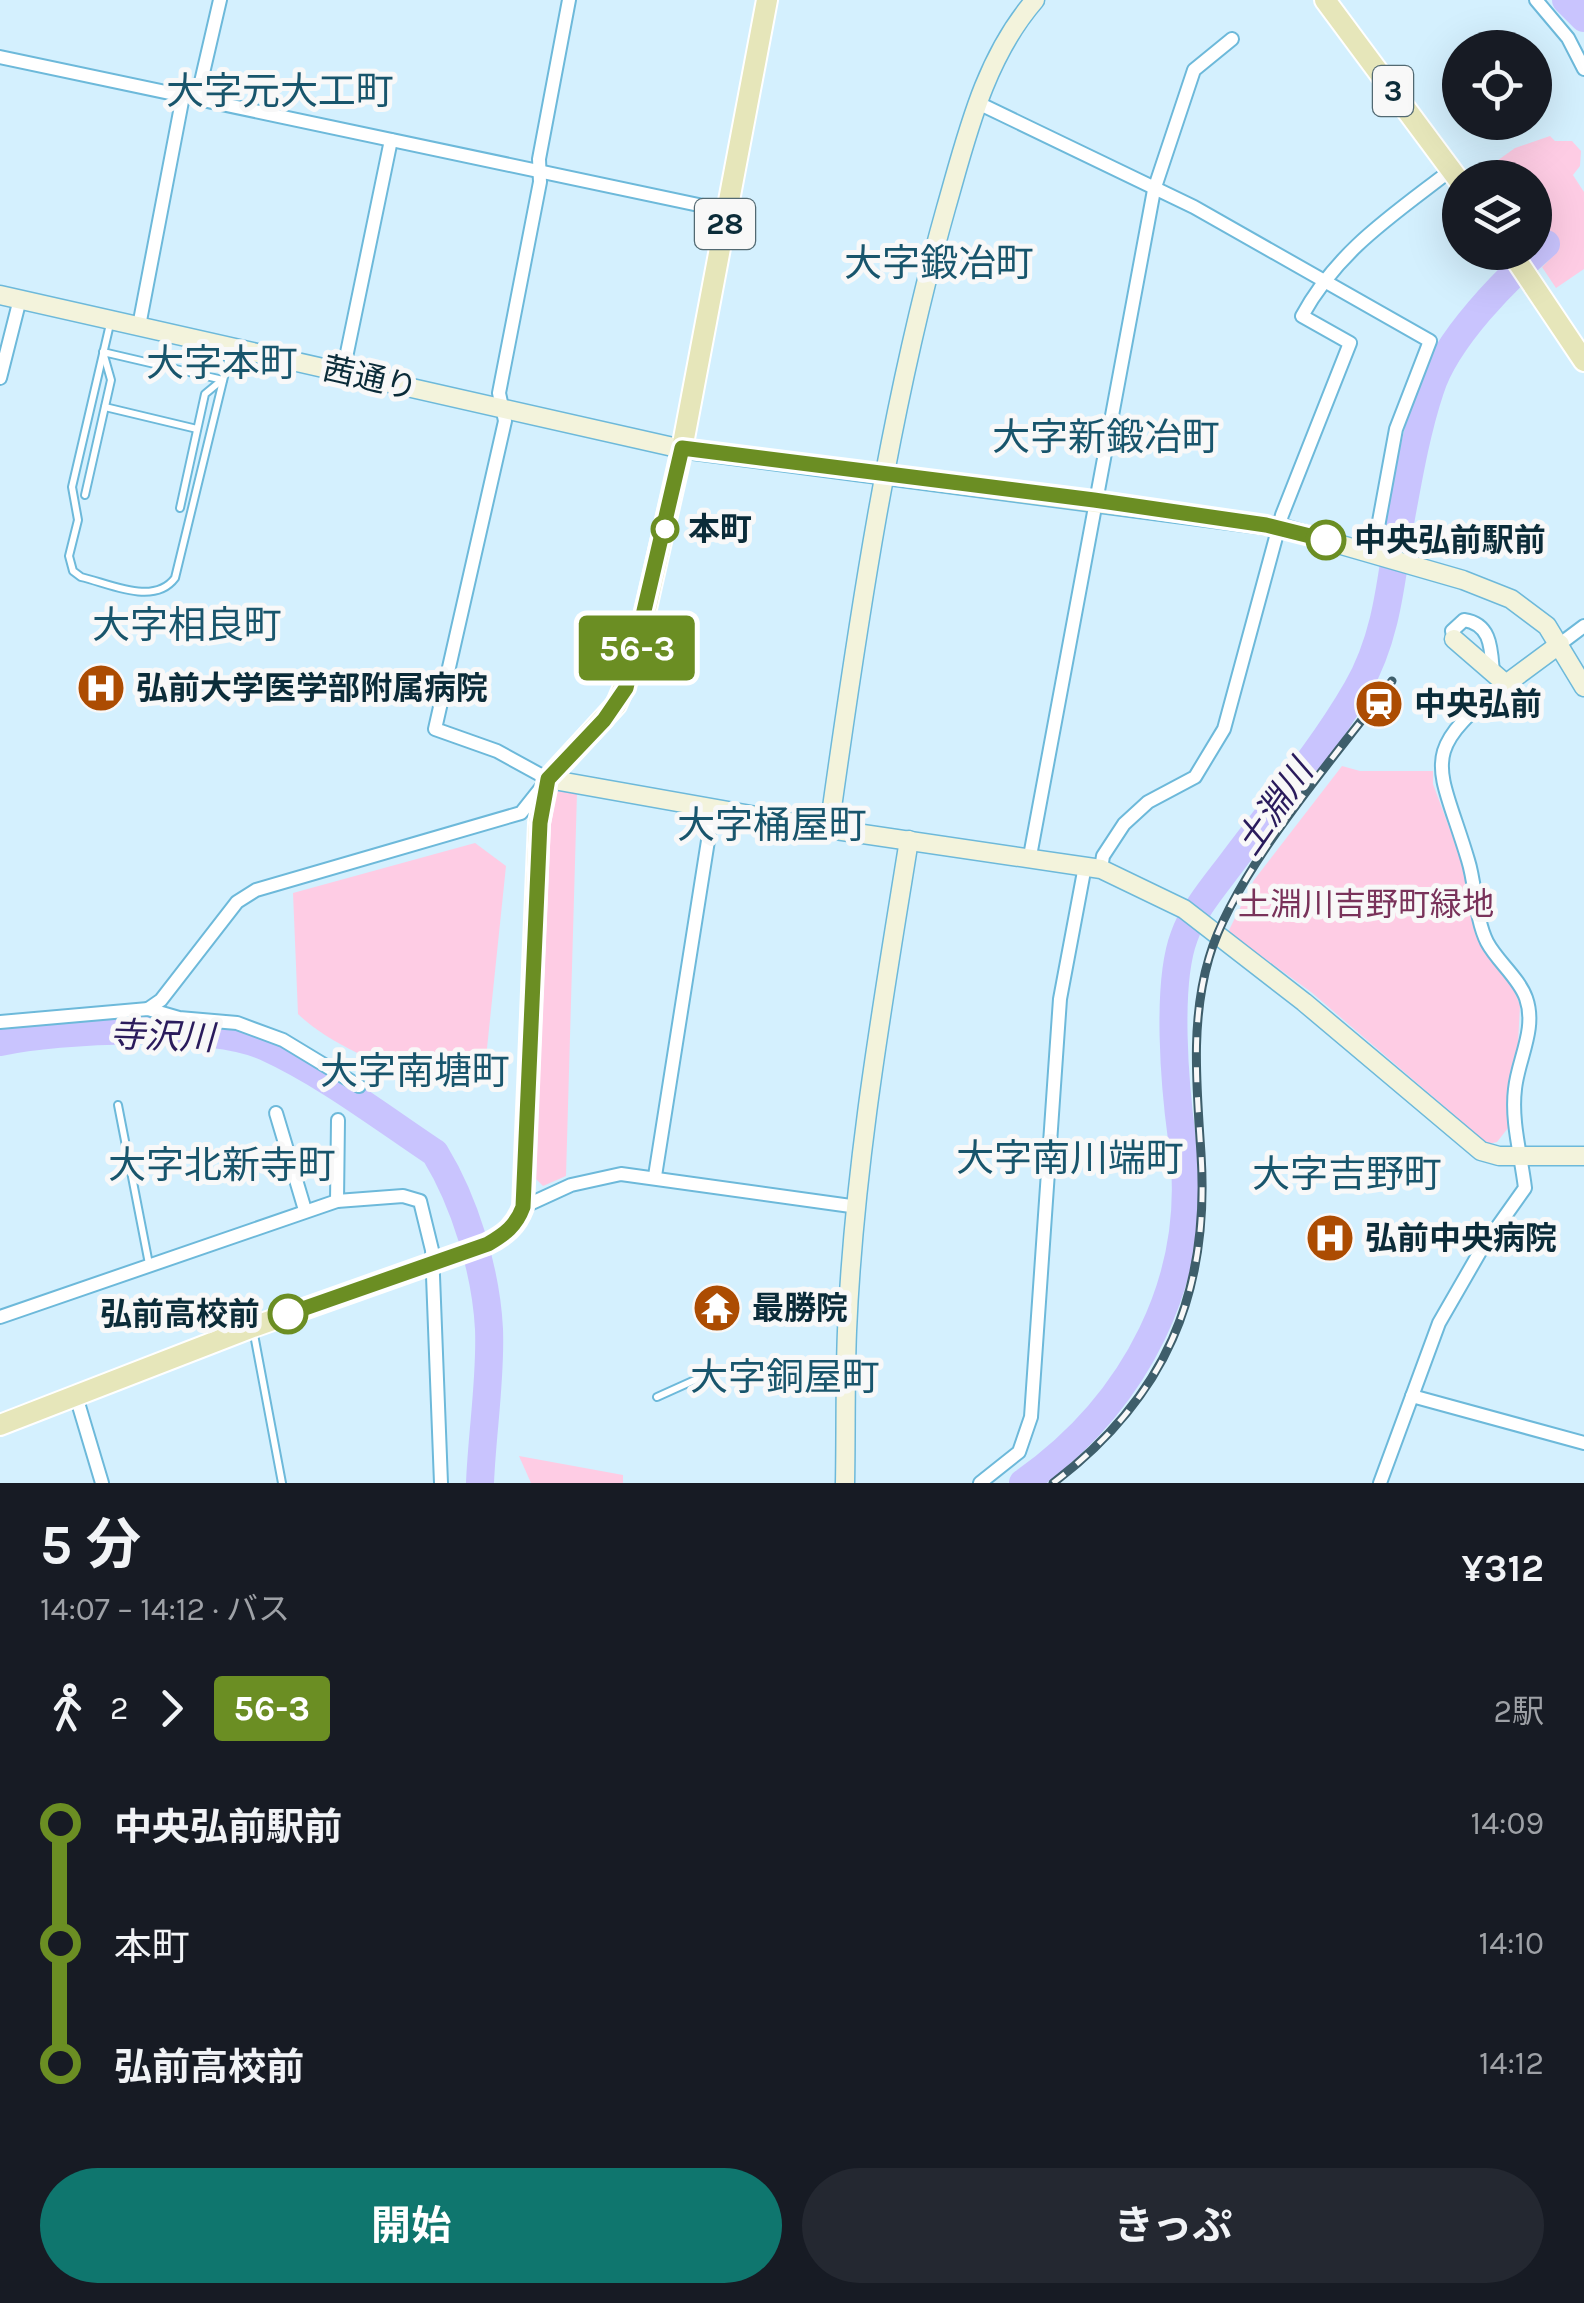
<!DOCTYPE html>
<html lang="ja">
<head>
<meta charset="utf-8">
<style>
  body { margin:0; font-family:Karla,"Noto Sans JP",sans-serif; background:#242831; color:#f1f3f6; height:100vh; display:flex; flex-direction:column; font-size:38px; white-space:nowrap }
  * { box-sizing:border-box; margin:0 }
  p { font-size:32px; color:#9ea1a6 }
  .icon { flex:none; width:55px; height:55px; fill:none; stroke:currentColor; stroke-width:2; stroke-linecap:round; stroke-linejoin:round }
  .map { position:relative; height:1483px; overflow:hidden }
  .details { display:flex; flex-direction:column; background:#171b24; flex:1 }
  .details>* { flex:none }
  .badge { padding:0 20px; border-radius:8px; font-size:35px; line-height:65px }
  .controls { position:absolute; left:1442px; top:30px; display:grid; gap:20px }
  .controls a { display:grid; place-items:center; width:110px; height:110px; border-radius:50%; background:#171b24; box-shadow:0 10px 40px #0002; font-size:50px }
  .map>.badge { position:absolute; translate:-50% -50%; box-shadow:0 0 0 5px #fff }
  .legs { display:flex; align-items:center; gap:15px; height:110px; padding:0 40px; font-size:32px }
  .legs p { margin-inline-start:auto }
  .head { display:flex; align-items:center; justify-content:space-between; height:170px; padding:0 40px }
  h1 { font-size:55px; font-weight:700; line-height:75px }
  .action { display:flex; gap:20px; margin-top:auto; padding:20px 40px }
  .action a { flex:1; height:115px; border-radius:60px; background:#0f766e; color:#fff; font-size:40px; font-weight:700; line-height:115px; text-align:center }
  .action a+a { background:#242831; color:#f1f3f6 }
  ul { padding:0 40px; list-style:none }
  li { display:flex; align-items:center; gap:35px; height:120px; font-size:38px }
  li i { display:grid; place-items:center; width:15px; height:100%; margin:0 12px; background:currentColor }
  li i::after { content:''; width:25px; height:25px; margin:-12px; border:8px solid; border-radius:50%; background:#171b24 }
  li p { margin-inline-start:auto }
  li:first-child i { background:linear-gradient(#0000 50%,currentColor 0) }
  li:last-child i { background:linear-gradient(currentColor 50%,#0000 0) }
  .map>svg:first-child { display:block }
  .green { fill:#fecce4 }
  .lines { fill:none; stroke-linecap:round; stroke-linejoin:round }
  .river { stroke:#c9c4fe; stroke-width:28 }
  .lane-casing { stroke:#6db9da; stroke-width:10 }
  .street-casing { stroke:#6db9da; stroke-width:16 }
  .secondary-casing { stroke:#6db9da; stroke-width:21 }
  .primary-casing { stroke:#fff; stroke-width:24 }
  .lane { stroke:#fff; stroke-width:6 }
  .street { stroke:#fff; stroke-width:12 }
  .secondary { stroke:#f3f3dc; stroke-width:18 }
  .primary { stroke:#e6e6ba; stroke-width:20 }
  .rail-casing { stroke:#3e5e6b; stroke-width:9 }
  .rail { stroke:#f8f8f8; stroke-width:5; stroke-dasharray:15; stroke-linecap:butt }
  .line-1-casing { stroke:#fff; stroke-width:22 }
  .line-1 { stroke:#6b8e23; stroke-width:15 }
  .stop-1-dot { fill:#fff; stroke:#6b8e23; stroke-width:5 }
  .labels { text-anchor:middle; stroke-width:10; stroke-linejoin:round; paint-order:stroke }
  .shield { fill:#f8f8f8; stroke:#526972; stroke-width:2.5 }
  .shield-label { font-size:30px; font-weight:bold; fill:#0b2c39 }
  .street-label { font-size:32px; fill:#0b2c39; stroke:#f8f8f8 }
  .stop-label { font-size:32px; font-weight:bold; fill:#0b2c39; stroke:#f8f8f8; text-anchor:start }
  .poi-label { font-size:32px; font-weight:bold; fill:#0b2c39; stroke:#f8f8f8; text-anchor:start }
  .park-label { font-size:32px; fill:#79325a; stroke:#f8f8f8 }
  .water-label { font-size:35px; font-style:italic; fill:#2a1b5c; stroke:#f8f8f8 }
  .quarter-label { font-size:38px; fill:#18556c; stroke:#f8f8f8 }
</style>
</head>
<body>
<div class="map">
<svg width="1584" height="1483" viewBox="0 0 1584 1483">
  <rect width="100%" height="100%" fill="#d4f0fe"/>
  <g class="green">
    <path d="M1550 136 1555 141H1572L1581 151 1580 166 1573 175 1584 192V269L1556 288 1542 267 1552 257 1535 231V200L1540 196 1535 178 1528 177 1520 166 1503 177H1484L1480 173 1515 148Z"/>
    <path d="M1342 766 1360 771H1433V784L1465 870 1482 944 1512 986 1520 1005 1517 1063 1508 1090V1128L1497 1142 1488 1144 1311 992 1228 932 1254 880Z"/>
    <path d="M561 790 577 793 566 1176 543 1186 536 1179 550 806 555 791Z"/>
    <path d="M475 843 506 866 484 1077C464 1077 440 1079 420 1075 380 1066 327 1042 298 1014L293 893Z"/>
    <path d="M519 1456 623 1475V1483H531Z"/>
  </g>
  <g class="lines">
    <g class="river">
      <path d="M1566 0 1584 18"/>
      <path d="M0 1042C60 1029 211 1022 266 1047 325 1074 381 1117 435 1153 465 1202 486 1271 489 1329 491 1379 482 1432 480 1483"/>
      <path d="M1023 1483C1134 1405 1203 1278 1182 1139 1175 1088 1166 985 1184 937 1193 910 1216 884 1233 861 1275 805 1322 750 1357 689 1387 637 1391 581 1400 523 1408 480 1416 432 1430 390 1446 339 1506 279 1546 244"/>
    </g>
    <g class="lane-casing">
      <g id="lane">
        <path d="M110 324 72 487 78 520 69 556 73 571 81 577C111 584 154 606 175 578L231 348"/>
        <path d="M105 407 197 429"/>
        <path d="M85 495 111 380 103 352 223 380"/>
        <path d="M180 508 205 394 222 380"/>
        <path d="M118 1105 149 1264"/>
        <path d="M253 1329 282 1483"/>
        <path d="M657 1397 717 1370 844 1367"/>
      </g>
    </g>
    <g class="street-casing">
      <g id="street">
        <path d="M1536 0 1568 38 1584 69"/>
        <path d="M0 57 727 211"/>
        <path d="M197 99 220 0"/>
        <path d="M976 102 1194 207 1430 341 1396 429 1373 554"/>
        <path d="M139 326 183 96"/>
        <path d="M343 372 391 140"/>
        <path d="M0 378 20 299"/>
        <path d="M1454 639 1452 631 1464 620C1492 624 1491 650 1493 673"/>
        <path d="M1560 644 1584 626"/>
        <path d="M1030 856 1154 190 1194 70 1232 39"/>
        <path d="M1101 869 1103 856 1124 824 1148 802 1195 777 1224 729 1282 515 1350 343 1302 316C1338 250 1393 215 1451 170"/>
        <path d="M148 1009 161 1000 237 902 256 890 521 813 548 779 497 751 435 729 505 421 499 393 540 182 539 159 569 0"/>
        <path d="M0 1022 148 1009 179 1018 237 1023 283 1040 359 1086"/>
        <path d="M276 1113 305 1210"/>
        <path d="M655 1176 713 809"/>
        <path d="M337 1201 338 1120"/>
        <path d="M523 1207 571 1185 621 1174 858 1207"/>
        <path d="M0 1317 337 1201 403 1196 420 1201 432 1250 441 1483"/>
        <path d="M76 1396 102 1483"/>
        <path d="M1412 1396 1584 1443"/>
        <path d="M980 1483 1019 1452 1031 1417 1060 999 1085 866"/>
        <path d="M1380 1483 1439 1323 1481 1250 1525 1188C1521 1155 1511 1121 1515 1089 1518 1059 1537 1029 1526 998 1519 978 1497 961 1487 942 1475 918 1476 885 1468 860 1439 763 1415 754 1506 684"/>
      </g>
    </g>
    <g class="secondary-casing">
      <g id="secondary">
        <path d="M0 295 682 449 1279 527 1463 580 1511 599 1547 626 1584 687"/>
        <path d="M1454 639 1506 684 1560 644"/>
        <path d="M548 779 829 829 1101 869 1184 909 1304 1002 1481 1151 1499 1156H1584"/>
        <path d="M829 829C858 621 889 410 946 208 967 135 984 59 1035 0"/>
        <path d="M845 1483C846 1432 845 1381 847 1331 854 1166 883 1002 909 840"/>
      </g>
    </g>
    <g class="primary-casing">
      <g id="primary">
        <path d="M1325 0 1460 182"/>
        <path d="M1511 252 1584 361"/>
        <path d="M0 1425 253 1327 487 1244C505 1235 516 1226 523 1207L539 823 548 779 616 705 633 666 682 449 767 0"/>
      </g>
    </g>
    <use href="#lane" class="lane"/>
    <use href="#street" class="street"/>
    <use href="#secondary" class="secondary"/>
    <use href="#primary" class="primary"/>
    <g class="rail-casing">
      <path id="rail" d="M1053 1483C1165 1398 1210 1294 1201 1154 1197 1089 1190 1022 1209 958 1234 871 1336 756 1392 681"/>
    </g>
    <use href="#rail" class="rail"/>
  </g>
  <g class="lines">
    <g class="line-1-casing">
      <path id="line-1" d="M288 1314 488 1244C505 1234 516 1226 523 1207L540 823 548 779 604 720 626 688 682 448 1094 500 1266 525 1326 540"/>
    </g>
    <use href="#line-1" class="line-1"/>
  </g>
  <defs>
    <g id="hospital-disc" transform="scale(2.5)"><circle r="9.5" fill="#ac4c02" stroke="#f8f8f8"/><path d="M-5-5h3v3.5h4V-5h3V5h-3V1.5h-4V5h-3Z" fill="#fff"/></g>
    <g id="station-disc" transform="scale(2.5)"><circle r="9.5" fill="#ac4c02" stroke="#f8f8f8"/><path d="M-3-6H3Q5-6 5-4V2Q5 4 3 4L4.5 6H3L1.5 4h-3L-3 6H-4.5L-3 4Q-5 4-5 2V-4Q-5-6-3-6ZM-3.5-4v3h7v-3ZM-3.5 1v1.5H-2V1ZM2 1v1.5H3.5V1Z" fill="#fff"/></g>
    <g id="temple-disc" transform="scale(2.5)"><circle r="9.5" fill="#ac4c02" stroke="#f8f8f8"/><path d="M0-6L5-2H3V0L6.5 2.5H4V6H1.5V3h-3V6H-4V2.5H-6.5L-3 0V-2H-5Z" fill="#fff"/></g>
  </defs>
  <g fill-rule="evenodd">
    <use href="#hospital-disc" x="101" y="688"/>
    <use href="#station-disc" x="1379" y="704"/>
    <use href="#hospital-disc" x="1330" y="1238"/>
    <use href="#temple-disc" x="717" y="1308"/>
  </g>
  <g class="stop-1-dot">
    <circle cx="665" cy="529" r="12"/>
    <circle cx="1326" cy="540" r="18"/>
    <circle cx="288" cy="1314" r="18"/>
  </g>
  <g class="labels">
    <g class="shield">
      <rect x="1373" y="66" width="40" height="50" rx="8"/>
      <rect x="695" y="199" width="60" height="50" rx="8"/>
    </g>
    <g class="shield-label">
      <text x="1393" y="101">3</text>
      <text x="725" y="234">28</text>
    </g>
    <g class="street-label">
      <text transform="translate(370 378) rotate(13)" y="11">茜通り</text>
    </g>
    <g class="stop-label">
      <text x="688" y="540">本町</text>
      <text x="1354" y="551">中央弘前駅前</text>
      <text x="260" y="1325" text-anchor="end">弘前高校前</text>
    </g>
    <g class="poi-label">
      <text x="136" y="699">弘前大学医学部附属病院</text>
      <text x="1414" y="715">中央弘前</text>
      <text x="1365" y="1249">弘前中央病院</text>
      <text x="752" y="1319">最勝院</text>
    </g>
    <g class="park-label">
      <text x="1366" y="915">土淵川吉野町緑地</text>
    </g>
    <g class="water-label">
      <text transform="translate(1274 807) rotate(-55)" y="12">土淵川</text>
      <text transform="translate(162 1036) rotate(2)" y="12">寺沢川</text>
    </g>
    <g class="quarter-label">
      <text x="280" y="104">大字元大工町</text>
      <text x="939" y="276">大字鍛冶町</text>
      <text x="222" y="376">大字本町</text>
      <text x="1106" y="450">大字新鍛冶町</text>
      <text x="187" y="638">大字相良町</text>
      <text x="772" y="838">大字桶屋町</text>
      <text x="415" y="1084">大字南塘町</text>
      <text x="1070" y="1171">大字南川端町</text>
      <text x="222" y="1178">大字北新寺町</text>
      <text x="1347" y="1187">大字吉野町</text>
      <text x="785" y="1390">大字銅屋町</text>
    </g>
  </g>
</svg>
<div class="controls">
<a><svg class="icon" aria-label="locate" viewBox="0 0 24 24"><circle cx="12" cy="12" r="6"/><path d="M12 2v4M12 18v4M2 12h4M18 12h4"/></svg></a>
<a><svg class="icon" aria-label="layers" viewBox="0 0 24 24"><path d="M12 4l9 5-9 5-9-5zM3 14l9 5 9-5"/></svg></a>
</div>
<b class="badge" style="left:637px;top:648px;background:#6b8e23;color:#fff">56-3</b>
</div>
<section class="details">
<div class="head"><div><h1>5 分</h1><p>14:07 – 14:12 · バス</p></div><b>¥312</b></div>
<div class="legs"><svg class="icon" aria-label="walk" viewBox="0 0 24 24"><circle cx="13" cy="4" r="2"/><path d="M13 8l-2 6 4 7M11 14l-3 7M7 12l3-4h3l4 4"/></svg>2<svg class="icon" aria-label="forward" viewBox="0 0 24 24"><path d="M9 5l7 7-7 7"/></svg><b class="badge" style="background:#6b8e23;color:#fff">56-3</b><p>2駅</p></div>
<ul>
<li><i style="color:#6b8e23"></i><b>中央弘前駅前</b><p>14:09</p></li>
<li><i style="color:#6b8e23"></i><span>本町</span><p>14:10</p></li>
<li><i style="color:#6b8e23"></i><b>弘前高校前</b><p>14:12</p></li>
</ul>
<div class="action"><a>開始</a><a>きっぷ</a></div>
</section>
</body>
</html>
